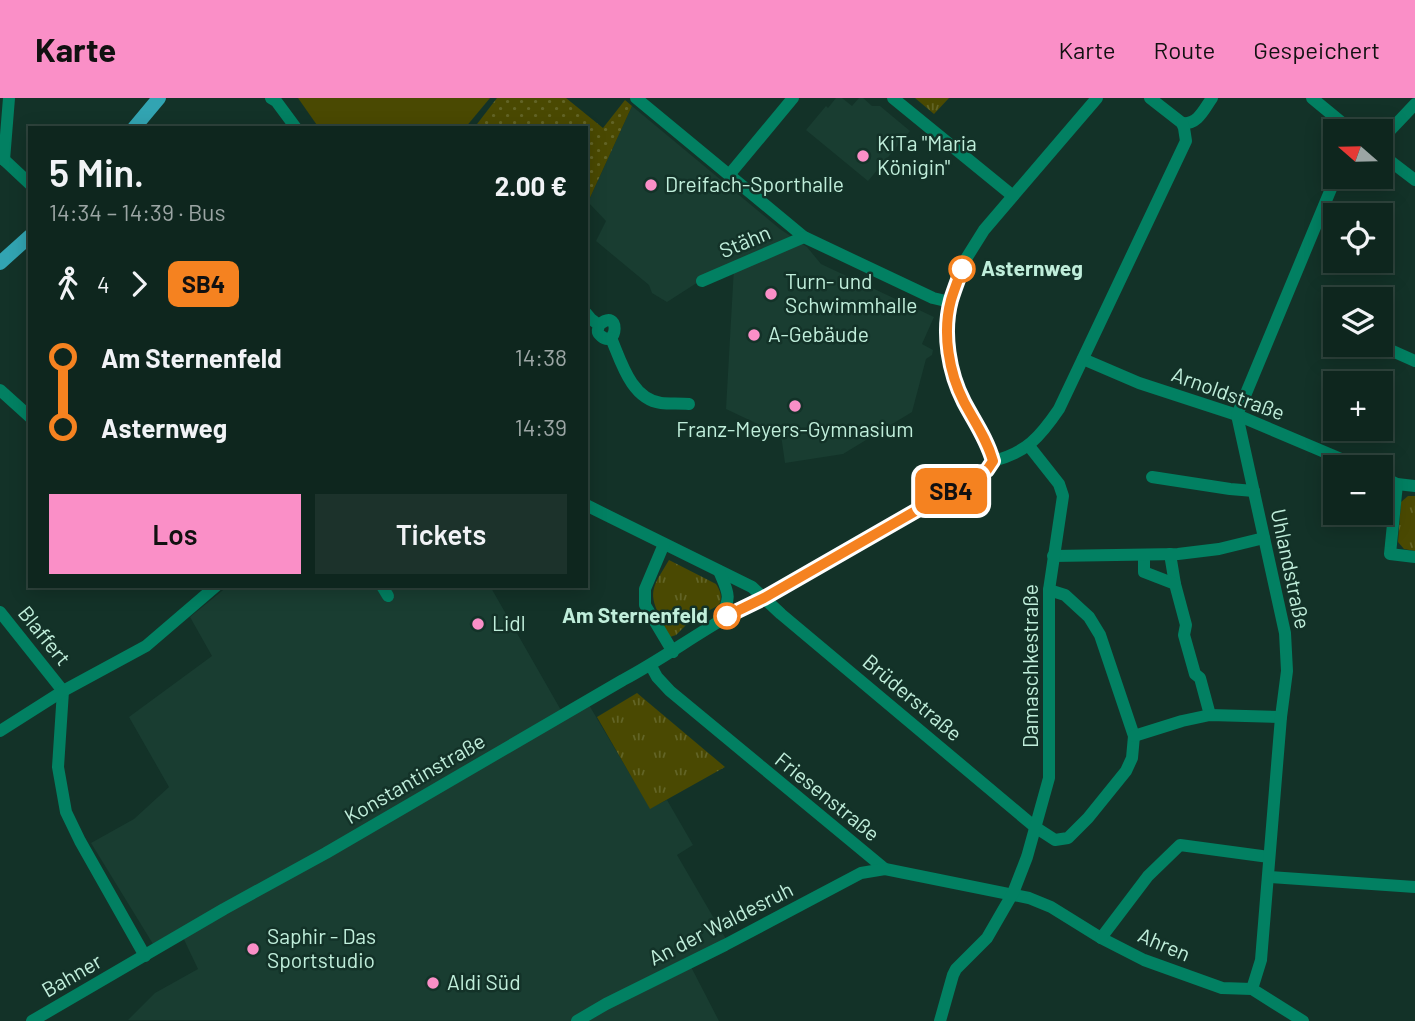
<!DOCTYPE html>
<html lang="de">
<head>
<meta charset="utf-8">
<style>
  body { margin:0; font-family:Barlow,sans-serif; background:#1c322b; color:#f1f3f6; height:100vh; display:flex; flex-direction:column; font-size:26px; white-space:nowrap }
  * { box-sizing:border-box; margin:0 }
  p { font-size:23px; color:#9ba5a4 }
  .icon { flex:none; width:38px; height:38px; fill:none; stroke:currentColor; stroke-width:2; stroke-linecap:round; stroke-linejoin:round }
  .map { position:relative; flex:1; overflow:hidden }
  .side { position:absolute; left:28px; top:28px; width:560px; height:462px; display:flex; flex-direction:column; background:#0e261e; border-radius:0px; box-shadow:0 4px 18px #0003,0 0 0 2px #2e433c }
  .side>* { flex:none }
  .badge { padding:0 14px; border-radius:10px; font-size:24px; line-height:46px }
  .needle { width:46px; rotate:290deg }
  .tools { position:absolute; left:1323px; top:21px; display:grid; gap:14px }
  .tools a { display:grid; place-items:center; width:70px; height:70px; border-radius:0px; background:#0e261e; box-shadow:0 4px 18px #0003,0 0 0 2px #2e433c; font-size:35px }
  .map>.badge { position:absolute; translate:-50% -50%; box-shadow:0 0 0 4px #fff }
  .legs { display:flex; align-items:center; gap:10px; height:77px; padding:0 21px; font-size:23px }
  .legs p { margin-inline-start:auto }
  .headline { display:flex; align-items:center; justify-content:space-between; height:119px; padding:0 21px }
  h1 { font-size:38px; font-weight:600; line-height:52px }
  .primary-button { display:flex; gap:14px; margin-top:auto; padding:14px 21px }
  .primary-button a { flex:1; height:80px; border-radius:0px; background:#fa8fc7; color:#111; font-size:28px; font-weight:600; line-height:80px; text-align:center }
  .primary-button a+a { background:#1c322b; color:#f1f3f6 }
  ul { padding:0 21px; list-style:none }
  li { display:flex; align-items:center; gap:24px; height:70px; font-size:26px }
  li i { display:grid; place-items:center; width:10px; height:100%; margin:0 9px; background:currentColor }
  li i::after { content:''; width:18px; height:18px; margin:-9px; border:5px solid; border-radius:50%; background:#0e261e }
  li p { margin-inline-start:auto }
  li:first-child i { background:linear-gradient(#0000 50%,currentColor 0) }
  li:last-child i { background:linear-gradient(currentColor 50%,#0000 0) }
  header { display:flex; align-items:center; gap:42px; box-sizing:border-box; height:98px; padding:0 35px; background:#fa8fc7; color:#111 }
  header strong { font-size:33px }
  nav { display:flex; gap:38px; margin-inline-start:auto; font-size:24px }
  .map>svg:first-child { display:block }
  .built { fill:#193d31 }
  .grass { fill:url(#grass-dots) }
  .park { fill:url(#park-tufts) }
  .pitch { fill:#4a4902 }
  .lines { fill:none; stroke-linecap:round; stroke-linejoin:round }
  .minor { stroke:#028062; stroke-width:12 }
  .major { stroke:#32a4b2; stroke-width:14 }
  .line-1-casing { stroke:#fff; stroke-width:16 }
  .line-1 { stroke:#f58220; stroke-width:10 }
  .poi-dot { fill:#fa8fc7; stroke:#133228; stroke-width:2.5 }
  .stop-1-dot { fill:#fff; stroke:#f58220; stroke-width:3.5 }
  .labels { text-anchor:middle; stroke-width:5; stroke-linejoin:round; paint-order:stroke }
  .poi-label { font-size:21px; fill:#c0eedb; stroke:#133228; text-anchor:start }
  .street-label { font-size:21px; fill:#c0eedb; stroke:#133228 }
  .stop-label { font-size:21px; font-weight:bold; fill:#c0eedb; stroke:#133228; text-anchor:start }
</style>
</head>
<body>
<header>
<strong>Karte</strong>
<nav><a>Karte</a><a>Route</a><a>Gespeichert</a></nav>
</header>
<div class="map">
<svg width="1415" height="923" viewBox="0 0 1415 923">
  <defs>
    <pattern id="grass-dots" width="8" height="8" patternUnits="userSpaceOnUse" patternTransform="scale(1.75)"><rect width="8" height="8" fill="#4a4902"/><path d="M2 2h.1M6 6h.1" fill="none" stroke="#626426" stroke-width="1.8" stroke-linecap="round"/></pattern>
    <pattern id="park-tufts" width="24" height="20" patternUnits="userSpaceOnUse" patternTransform="scale(1.75)"><rect width="24" height="20" fill="#4a4902"/><path d="M3 7l-1-3M5 7V3M7 7l1-3M15 17l-1-3M17 17v-4M19 17l1-3" fill="none" stroke="#626426"/></pattern>
  </defs>
  <rect width="100%" height="100%" fill="#133228"/>
  <g class="built">
    <path d="M836 0H842L852 8 859 0H863L872 8H880L910 33 868 83 806 32 826 8 828 10Z"/>
    <path d="M632 8 780 131 807 149 821 166 934 219 922 246 933 252 932 257 926 261 912 314 843 356 785 365 781 337 726 311 734 169 706 179 667 204 652 195 649 187 596 143 606 123 588 104Z"/>
    <path d="M228 488H490L566 621 589 607 650 710 667 702 693 747 677 757 726 841 688 863 719 923 128 922 155 895 198 871 179 831 153 846 91 745 134 721 169 689 129 619 212 558 190 519Z"/>
  </g>
  <path class="grass" d="M497 0H566L603 30 625 2 632 8 588 104 586 102V30H474Z"/>
  <g class="park">
    <path d="M915 0H949L934 16Z"/>
    <path d="M1408 398H1415V453L1404 451 1398 444 1401 404Z"/>
    <path d="M669 462 716 486C720 492 723 499 719 507L708 513 707 511 701 514 702 516 686 527 676 537 670 539 660 528 663 524C646 494 653 489 669 462Z"/>
    <path d="M637 595 725 669 650 711 597 619Z"/>
  </g>
  <path class="pitch" d="M298 0H490L465 30H319Z"/>
  <g class="lines">
    <g class="minor">
      <path d="M271 0 276 3 296 30"/>
      <path d="M636 0 804 139 933 200 950 204"/>
      <path d="M893 0 1013 98"/>
      <path d="M1150 0 1182 25"/>
      <path d="M1312 0 1352 33"/>
      <path d="M1182 25C1198 27 1204 11 1212 0"/>
      <path d="M1381 42 1415 6"/>
      <path d="M1381 56 1415 82"/>
      <path d="M0 58 30 86"/>
      <path d="M4 62 9 0"/>
      <path d="M729 77 793 0"/>
      <path d="M702 183 804 139"/>
      <path d="M586 215 591 221 599 227C598 232 596 234 601 238 618 252 621 208 599 227"/>
      <path d="M611 240C621 263 631 301 661 305 670 306 680 305 689 306"/>
      <path d="M1379 247 1415 263"/>
      <path d="M1083 261 1139 285 1237 317 1360 369"/>
      <path d="M0 292 30 319"/>
      <path d="M993 363 989 349 954 282 948 238 950 204 964 164 984 132 1097 0"/>
      <path d="M1381 378 1397 386 1415 388"/>
      <path d="M1152 379 1230 391 1254 393"/>
      <path d="M1397 386 1390 456 1415 459"/>
      <path d="M586 407 752 489 781 516 1035 729 1055 742 1068 740 1088 720 1126 673 1132 660 1134 638 1100 537 1089 519 1065 497 1049 492"/>
      <path d="M664 446 645 491V507L673 554"/>
      <path d="M1170 456 1175 486"/>
      <path d="M1144 457V474L1175 486 1186 527 1184 537 1195 576 1200 580 1210 617"/>
      <path d="M1053 458 1178 456 1219 451 1264 440"/>
      <path d="M719 473C728 494 733 500 719 520"/>
      <path d="M382 488 388 498"/>
      <path d="M0 514 63 593"/>
      <path d="M651 568 657 579 670 593 885 771 1029 800 1051 809 1101 840 1144 862 1222 890 1252 891 1303 923"/>
      <path d="M63 593 58 669 66 714 80 743 145 858"/>
      <path d="M0 633 63 593 146 548 216 488"/>
      <path d="M1134 638 1182 623 1210 617 1281 619"/>
      <path d="M1269 779 1415 789"/>
      <path d="M1101 840 1148 778 1180 747 1269 759"/>
      <path d="M1252 891 1261 862 1281 619 1287 573 1285 535 1237 317 1333 86 1338 79"/>
      <path d="M32 923 224 811 326 755 623 582C672 556 714 522 764 500L987 372 993 363C1026 355 1040 339 1059 311L1186 43 1184 30 1182 25"/>
      <path d="M577 923 606 906 725 847 861 775 885 771"/>
      <path d="M940 923 953 877 956 871 987 840 1013 795 1027 759 1049 680V492L1063 398 1059 386 1029 348"/>
    </g>
    <g class="major">
      <path d="M134 30 159 0"/>
      <path d="M0 165 30 138"/>
    </g>
  </g>
  <g class="lines">
    <g class="line-1-casing">
      <path id="line-1" d="M727 518 764 500 987 372 993 363C987 341 974 323 964 304 949 275 942 235 951 202 954 192 958 182 962 171"/>
    </g>
    <use href="#line-1" class="line-1"/>
  </g>
  <g class="poi-dot">
    <circle cx="863" cy="58" r="7"/>
    <circle cx="651" cy="87" r="7"/>
    <circle cx="771" cy="196" r="7"/>
    <circle cx="754" cy="237" r="7"/>
    <circle cx="795" cy="308" r="7"/>
    <circle cx="478" cy="526" r="7"/>
    <circle cx="253" cy="851" r="7"/>
    <circle cx="433" cy="885" r="7"/>
  </g>
  <g class="stop-1-dot">
    <circle cx="962" cy="171" r="12"/>
    <circle cx="727" cy="518" r="12"/>
  </g>
  <g class="labels">
    <g class="poi-label">
      <text x="877" y="53">KiTa "Maria<tspan x="877" dy="24">Königin"</tspan></text>
      <text x="665" y="94">Dreifach-Sporthalle</text>
      <text x="785" y="191">Turn- und<tspan x="785" dy="24">Schwimmhalle</tspan></text>
      <text x="768" y="244">A-Gebäude</text>
      <text x="795" y="339" text-anchor="middle">Franz-Meyers-Gymnasium</text>
      <text x="492" y="533">Lidl</text>
      <text x="267" y="846">Saphir - Das<tspan x="267" dy="24">Sportstudio</tspan></text>
      <text x="447" y="892">Aldi Süd</text>
    </g>
    <g class="street-label">
      <text transform="translate(745 144) rotate(-23)" y="7">Stähn</text>
      <text transform="translate(1228 296) rotate(20)" y="7">Arnoldstraße</text>
      <text transform="translate(1290 471) rotate(78)" y="7">Uhlandstraße</text>
      <text transform="translate(44 538) rotate(51)" y="7">Blaffert</text>
      <text transform="translate(1031 568) rotate(-90)" y="7">Damaschkestraße</text>
      <text transform="translate(912 600) rotate(40)" y="7">Brüderstraße</text>
      <text transform="translate(415 681) rotate(-30)" y="7">Konstantinstraße</text>
      <text transform="translate(827 699) rotate(39)" y="7">Friesenstraße</text>
      <text transform="translate(721 826) rotate(-27)" y="7">An der Waldesruh</text>
      <text transform="translate(1164 847) rotate(23)" y="7">Ahren</text>
      <text transform="translate(72 878) rotate(-30)" y="7">Bahner</text>
    </g>
    <g class="stop-label">
      <text x="981" y="178">Asternweg</text>
      <text x="708" y="525" text-anchor="end">Am Sternenfeld</text>
    </g>
  </g>
</svg>
<div class="tools">
<a><svg class="needle" viewBox="-14 -14 28 28"><path d="M0-13l5 13h-10z" fill="#e53935"/><path d="M0 13l5-13h-10z" fill="#9ba5a4"/></svg></a>
<a><svg class="icon" aria-label="locate" viewBox="0 0 24 24"><circle cx="12" cy="12" r="6"/><path d="M12 2v4M12 18v4M2 12h4M18 12h4"/></svg></a>
<a><svg class="icon" aria-label="layers" viewBox="0 0 24 24"><path d="M12 4l9 5-9 5-9-5zM3 14l9 5 9-5"/></svg></a>
<a>+</a>
<a>−</a>
</div>
<b class="badge" style="left:951px;top:393px;background:#f58220;color:#111">SB4</b>
<section class="side">
<div class="headline"><div><h1>5 Min.</h1><p>14:34 – 14:39 · Bus</p></div><b>2.00 €</b></div>
<div class="legs"><svg class="icon" aria-label="walk" viewBox="0 0 24 24"><circle cx="13" cy="4" r="2"/><path d="M13 8l-2 6 4 7M11 14l-3 7M7 12l3-4h3l4 4"/></svg>4<svg class="icon" aria-label="forward" viewBox="0 0 24 24"><path d="M9 5l7 7-7 7"/></svg><b class="badge" style="background:#f58220;color:#111">SB4</b></div>
<ul>
<li><i style="color:#f58220"></i><b>Am Sternenfeld</b><p>14:38</p></li>
<li><i style="color:#f58220"></i><b>Asternweg</b><p>14:39</p></li>
</ul>
<div class="primary-button"><a>Los</a><a>Tickets</a></div>
</section>
</div>
</body>
</html>
